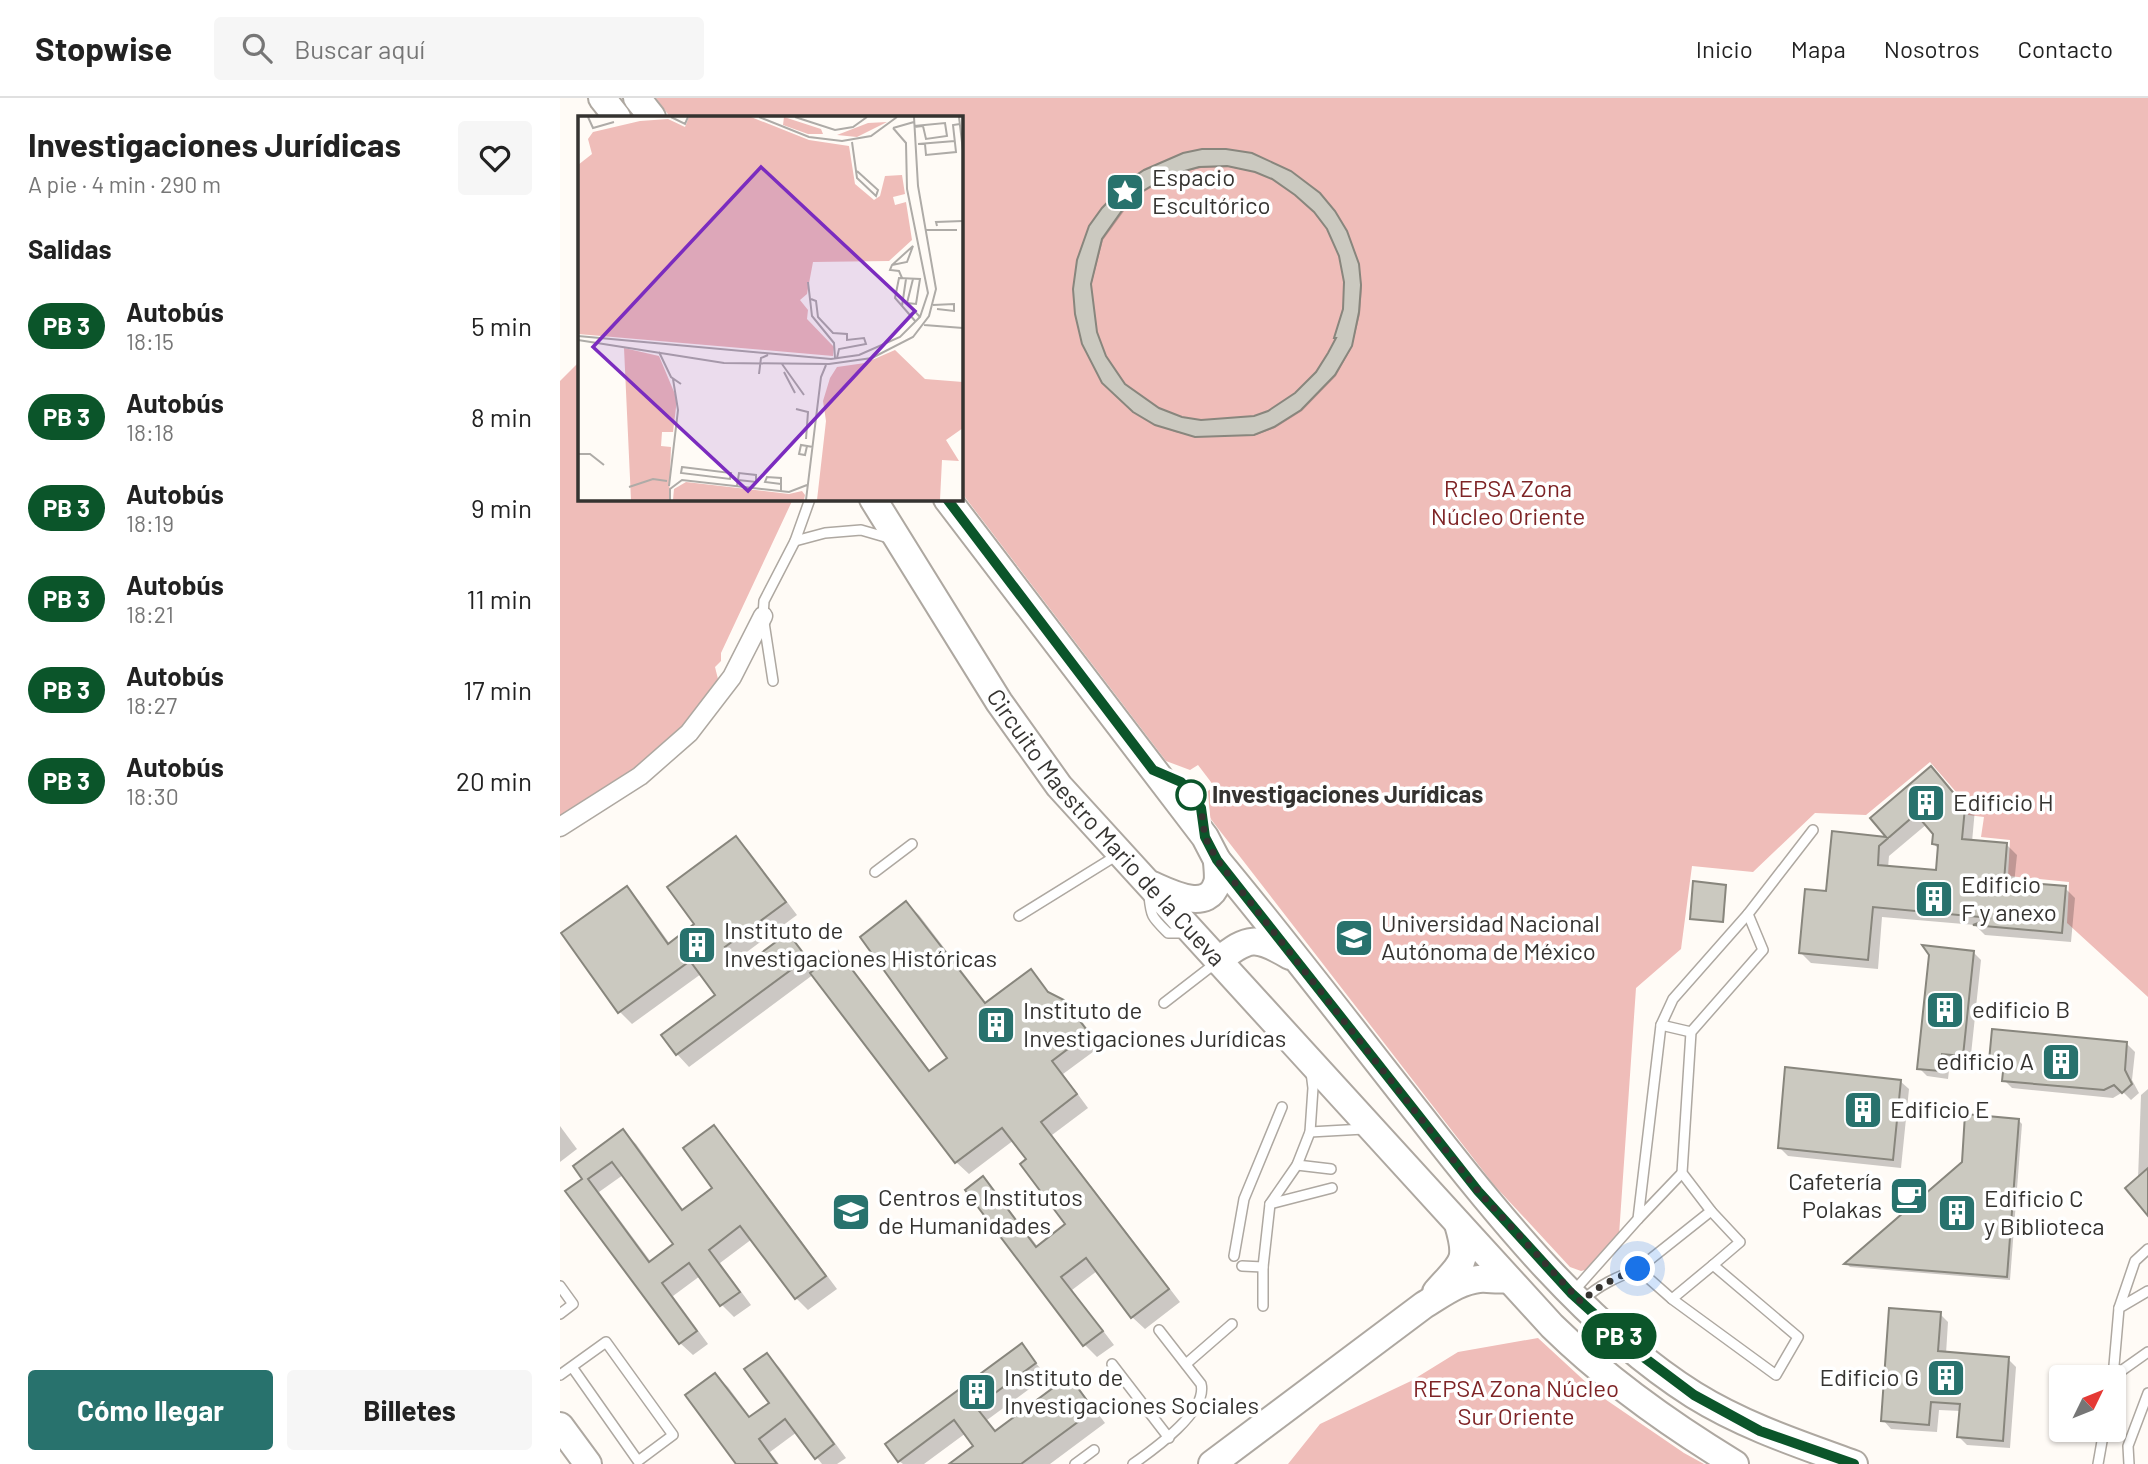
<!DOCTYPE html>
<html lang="es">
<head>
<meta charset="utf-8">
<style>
  body { margin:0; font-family:Barlow,sans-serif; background:#f6f6f6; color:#222; height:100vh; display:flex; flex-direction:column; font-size:26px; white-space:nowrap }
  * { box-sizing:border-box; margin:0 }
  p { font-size:23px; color:#767676 }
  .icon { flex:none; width:38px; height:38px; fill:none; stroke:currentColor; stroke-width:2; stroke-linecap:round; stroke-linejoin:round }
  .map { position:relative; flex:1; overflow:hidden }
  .sheet { display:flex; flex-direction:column; background:#fff; width:560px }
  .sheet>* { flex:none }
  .badge { padding:0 14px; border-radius:23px; font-size:24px; line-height:46px }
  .needle { width:46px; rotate:47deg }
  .controls { position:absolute; left:1489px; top:1267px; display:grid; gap:14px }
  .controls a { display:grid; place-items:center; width:77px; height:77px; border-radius:7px; background:#fff; box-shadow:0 2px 5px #0004; font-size:35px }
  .you { position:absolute; width:35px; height:35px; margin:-18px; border:5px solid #fff; border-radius:50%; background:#1a73e8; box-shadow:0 0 0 10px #1a73e833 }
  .map>.badge { position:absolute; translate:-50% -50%; box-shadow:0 0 0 4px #fff }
  h2 { padding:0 28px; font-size:26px; line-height:63px }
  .round { display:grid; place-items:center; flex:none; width:74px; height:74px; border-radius:7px; background:#f6f6f6 }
  .summary { display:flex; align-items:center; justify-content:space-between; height:119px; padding:0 28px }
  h1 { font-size:33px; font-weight:700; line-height:52px }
  .button { display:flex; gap:14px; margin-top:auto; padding:14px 28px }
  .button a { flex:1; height:80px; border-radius:7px; background:#28726d; color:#fff; font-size:28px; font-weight:700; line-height:80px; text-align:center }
  .button a+a { background:#f6f6f6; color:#222 }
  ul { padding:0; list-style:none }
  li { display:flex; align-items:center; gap:21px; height:91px; padding:0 28px }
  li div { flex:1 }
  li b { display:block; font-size:26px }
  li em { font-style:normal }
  li .badge { min-width:77px; font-weight:700; text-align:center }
  header { display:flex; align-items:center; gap:42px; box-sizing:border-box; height:98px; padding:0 35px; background:#fff; border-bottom:2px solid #e0e0e0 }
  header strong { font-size:33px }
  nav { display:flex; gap:38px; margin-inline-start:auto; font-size:24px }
  .search { width:490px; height:63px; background:#f6f6f6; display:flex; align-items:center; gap:18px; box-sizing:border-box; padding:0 24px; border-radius:7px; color:#767676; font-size:26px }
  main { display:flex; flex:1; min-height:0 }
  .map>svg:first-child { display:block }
  .green { fill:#efbdb9 }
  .shadow { fill:#0003; fill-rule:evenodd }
  .building { fill:#cbc9c0; stroke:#88867d; stroke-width:2; fill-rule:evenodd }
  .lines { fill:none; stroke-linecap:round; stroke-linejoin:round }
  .lane-casing { stroke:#aea8a1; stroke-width:12 }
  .street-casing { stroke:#aea8a1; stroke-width:21 }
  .secondary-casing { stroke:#aea8a1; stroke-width:30 }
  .lane { stroke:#fff; stroke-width:9 }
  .street { stroke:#fff; stroke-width:18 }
  .secondary { stroke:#fff; stroke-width:26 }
  .line-casing { stroke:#fff; stroke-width:16 }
  .line { stroke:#0b552a; stroke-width:10 }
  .walk { stroke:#353330; stroke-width:7; stroke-dasharray:0 12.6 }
  .stop-dot { fill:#fff; stroke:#0b552a; stroke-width:3.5 }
  .labels { text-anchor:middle; stroke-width:7; stroke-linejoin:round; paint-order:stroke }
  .poi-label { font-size:24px; fill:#353330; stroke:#fff; text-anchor:start }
  .park-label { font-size:24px; fill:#7e2426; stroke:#fff }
  .stop-label { font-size:24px; font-weight:bold; fill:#353330; stroke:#fff; text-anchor:start }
  .street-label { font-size:24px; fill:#353330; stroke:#fff }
  .inset-road { fill:none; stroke:#aeaba7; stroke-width:2 }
  .view { fill:#7b2cbf; fill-opacity:0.15; stroke:#7b2cbf; stroke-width:3.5 }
  .inset-edge { fill:none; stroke:#353330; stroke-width:3.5 }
</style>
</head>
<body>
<header>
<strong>Stopwise</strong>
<div class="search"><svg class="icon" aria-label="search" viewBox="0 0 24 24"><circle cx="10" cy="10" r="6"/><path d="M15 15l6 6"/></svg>Buscar aquí</div>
<nav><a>Inicio</a><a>Mapa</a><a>Nosotros</a><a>Contacto</a></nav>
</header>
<main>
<section class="sheet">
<div class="summary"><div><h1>Investigaciones Jurídicas</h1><p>A pie · 4 min · 290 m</p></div><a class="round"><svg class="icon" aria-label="heart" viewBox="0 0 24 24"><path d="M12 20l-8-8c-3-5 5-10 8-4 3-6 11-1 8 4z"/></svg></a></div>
<h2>Salidas</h2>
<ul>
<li><span class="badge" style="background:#0b552a;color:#fff">PB 3</span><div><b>Autobús</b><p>18:15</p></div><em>5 min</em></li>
<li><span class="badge" style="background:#0b552a;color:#fff">PB 3</span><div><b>Autobús</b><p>18:18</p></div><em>8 min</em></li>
<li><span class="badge" style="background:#0b552a;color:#fff">PB 3</span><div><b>Autobús</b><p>18:19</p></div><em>9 min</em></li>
<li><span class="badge" style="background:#0b552a;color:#fff">PB 3</span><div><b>Autobús</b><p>18:21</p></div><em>11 min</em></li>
<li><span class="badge" style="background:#0b552a;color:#fff">PB 3</span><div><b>Autobús</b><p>18:27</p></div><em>17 min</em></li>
<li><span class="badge" style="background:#0b552a;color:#fff">PB 3</span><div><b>Autobús</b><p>18:30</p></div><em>20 min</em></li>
</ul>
<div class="button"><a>Cómo llegar</a><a>Billetes</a></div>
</section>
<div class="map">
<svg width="1588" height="1366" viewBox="0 0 1588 1366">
  <rect width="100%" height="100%" fill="#fffbf6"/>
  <g class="green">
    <path d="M96 0H1588V899L1507 825 1509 784 1448 778 1450 742 1421 739 1424 719 1408 717 1409 697 1397 695 1370 664 1306 717 1255 715 1193 774 1132 768 1121 851 1076 890 1059 1137 1029 1171 1021 1173 1010 1169 934 1087 650 720 648 693 654 688 638 667 630 672 606 663 401 394V19H110Z"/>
    <path d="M19 264V401H233L161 555V563L155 569 158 581 150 595V600L78 677 0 726V283Z"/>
    <path d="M978 1240 1042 1299 1124 1355 1144 1366H728L760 1326 851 1283 898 1254Z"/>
  </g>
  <g class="shadow">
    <path d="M672 53 705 61 730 74 788 136 799 169 802 189 800 216 792 249 776 278 742 313 715 330 696 337 637 339 615 334 588 323 558 299 515 191 553 99ZM669 69 698 75 715 82 739 98 756 114 768 130 780 158 785 184 784 211 778 241 757 275 736 296 709 315 694 320 641 324 622 320 598 312 578 299 560 281 547 261 536 232 531 188 543 142 567 109 579 97 607 80 623 74 641 70Z"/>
    <path d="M1397 700 1405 701 1415 711 1412 744 1447 747 1457 757 1454 786 1505 790 1515 800 1511 844 1425 837 1415 827 1322 819 1318 871 1251 865 1241 855 1268 795 1273 735 1330 741 1312 720ZM1367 726 1375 735 1374 746 1379 752 1378 774 1328 770 1329 758Z"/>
    <path d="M176 740 188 752 237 817 176 862 183 871 228 838 257 872 278 856 290 868 371 974 390 960 346 805 359 817 427 906 471 873 492 898 503 903 516 916 541 948 503 976 528 1010 492 1037 620 1204 585 1231 572 1219 537 1173 512 1192 554 1247 537 1259 525 1247 407 1093 422 1081 435 1093 478 1149 508 1126 468 1062 454 1042 409 1076 396 1064 254 876 129 969 117 956 157 897 141 876 72 926 59 913 66 790 79 803 110 846 137 826Z"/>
    <path d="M1166 788 1164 825 1132 820Z"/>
    <path d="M1413 854 1421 862 1410 966 1390 964 1388 981 1367 978 1359 970 1371 856Z"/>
    <path d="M1567 946 1575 954 1572 982 1579 995 1571 1002 1563 994 1553 1000 1452 990 1444 982 1445 971 1439 970 1431 962Z"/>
    <path d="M1340 983 1349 991 1341 1070 1228 1058 1219 1049Z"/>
    <path d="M1588 991V1115L1578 1081 1581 997Z"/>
    <path d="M1458 1022 1462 1026 1450 1182 1290 1169 1287 1166 1404 1065Z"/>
    <path d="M0 1028 17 1051 0 1064Z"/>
    <path d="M154 1029 166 1042 277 1191 248 1212 236 1200 192 1141 160 1165 191 1207 174 1219 162 1207 140 1178 113 1198 148 1246 133 1257 120 1245 24 1081 63 1034 76 1046 124 1113 155 1091ZM63 1077 115 1146 91 1164 39 1094Z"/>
    <path d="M1380 1216 1388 1224 1386 1256 1448 1261 1456 1269 1450 1350 1407 1347 1399 1339 1401 1313 1379 1312 1377 1334 1331 1331 1323 1322Z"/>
    <path d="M461 1248 487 1278 427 1322 436 1334 509 1281 521 1293 545 1325 490 1366H392L416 1348 406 1335 364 1366H343L339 1363Z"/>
    <path d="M206 1257 219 1269 286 1360 277 1366H262L237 1334 210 1354 219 1366H178L155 1277 168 1289 191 1320 211 1305Z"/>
  </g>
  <g class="building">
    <path d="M642 51H666L692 55 731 73 760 95 775 113 787 133 799 166 801 187 799 214 792 248 775 277 741 312 714 329 694 337 635 339 595 327 573 314 542 285 522 246 515 216 513 191 517 162 529 128 542 110 569 82 584 72 623 55ZM667 68 695 74 712 81 735 97 754 114 767 131 779 158 784 184 783 211 774 240H776L768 255 756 274 735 295 708 313 694 318 641 322 622 319 599 310 565 286 546 258 537 234 531 186 542 141 566 107 578 96 605 80 621 74 639 69Z"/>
    <path d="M1371 668 1396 698 1406 699 1402 741 1447 745 1444 783 1506 788 1502 835 1413 827 1431 820 1313 809 1308 862 1239 855 1245 791 1266 793 1272 733 1326 739 1310 720ZM1356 716 1373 736 1372 746 1378 747 1376 772 1318 767 1319 748Z"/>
    <path d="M176 738 226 804 165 849 181 870 228 835 247 860 116 957 101 937 155 897 130 863 58 915 1 835 67 788 108 846 134 826 107 789Z"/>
    <path d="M1133 783 1166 787 1163 824 1130 821Z"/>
    <path d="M346 803 425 905 471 871 488 894 504 902 529 935 492 963 517 996 481 1024 609 1191 571 1220 526 1160 501 1179 543 1233 523 1248 405 1092 423 1078 476 1149 505 1126 460 1066 466 1061 442 1030 395 1065 250 875 278 853 369 973 387 960 300 839Z"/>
    <path d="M1362 847 1414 853 1403 958 1382 956 1381 973 1357 971 1369 857Z"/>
    <path d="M1432 931 1567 944 1565 972 1572 986 1562 995 1554 987 1544 992 1442 983 1444 964 1429 963Z"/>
    <path d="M1225 969 1341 982 1333 1062 1218 1050Z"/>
    <path d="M1405 1016 1459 1021 1447 1179 1284 1166 1402 1064Z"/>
    <path d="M154 1027 266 1178 235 1201 180 1128 149 1152 180 1194 160 1208 129 1165 102 1185 137 1233 119 1246 5 1093 22 1081 13 1068 63 1031 122 1112 152 1090 123 1050ZM52 1064 113 1146 89 1164 28 1081Z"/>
    <path d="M1588 1070V1118L1565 1090Z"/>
    <path d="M1329 1210 1381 1214 1378 1253 1449 1259 1443 1343 1397 1339 1400 1306 1371 1304 1369 1327 1321 1323Z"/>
    <path d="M462 1245 476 1265 416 1309 435 1333 509 1278 534 1312 461 1366H389L413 1348 394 1322 338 1364 325 1346Z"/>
    <path d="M207 1255 274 1346 255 1361 225 1321 199 1341 217 1366H176L125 1297 155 1275 189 1319 209 1305 184 1271Z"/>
  </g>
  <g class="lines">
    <g class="lane-casing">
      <g id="lane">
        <path d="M235 443 265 435 301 432 332 441"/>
        <path d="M213 583 203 518 204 503 235 443 250 401"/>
        <path d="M609 679C627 686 640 704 643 723"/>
        <path d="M315 774 352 746"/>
        <path d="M589 798C591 819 592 819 608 835H627"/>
        <path d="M459 818 559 756"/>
        <path d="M604 905 657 864"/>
        <path d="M1101 927 1131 934"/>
        <path d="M750 1034 804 1031"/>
        <path d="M737 1067 771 1071"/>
        <path d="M710 1106 772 1090"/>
        <path d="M1078 1121 1122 1075"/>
        <path d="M674 1158 684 1101 722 1009"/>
        <path d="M682 1168 703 1169"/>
        <path d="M1078 1171 1151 1113"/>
        <path d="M0 1188 13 1206 0 1216"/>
        <path d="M1013 1194 1078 1121 1101 927 1113 901 1188 816 1253 732"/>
        <path d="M1112 1201 1153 1167"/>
        <path d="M1023 1202C1039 1187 1057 1179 1078 1171L1112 1201 1216 1277 1238 1239 1153 1167 1180 1144 1151 1113 1122 1075 1131 934 1203 852 1188 816"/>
        <path d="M703 1208V1169L710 1106 737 1067 750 1034 753 990 751 974"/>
        <path d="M1559 1210 1575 1163 1588 1151"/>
        <path d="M552 1266 609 1340"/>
        <path d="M626 1266 672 1226"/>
        <path d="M0 1277 46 1244 113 1337 78 1363 12 1269"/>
        <path d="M1554 1278 1588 1254"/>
        <path d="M1553 1279 1559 1210 1588 1193"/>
        <path d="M515 1366 534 1352"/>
        <path d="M573 1366C593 1352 648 1313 641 1286L599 1232"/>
        <path d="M1538 1366 1544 1332"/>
        <path d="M1569 1366 1568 1348 1588 1295"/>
      </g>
    </g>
    <g class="street-casing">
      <path id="street" d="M0 729 80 678 129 635 172 579 203 518"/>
    </g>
    <g class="secondary-casing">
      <g id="secondary">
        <path d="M42 0 57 19"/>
        <path d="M77 0 92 19"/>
        <path id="s1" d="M313 401 439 604 499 688 992 1228C1047 1282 1109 1326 1175 1366"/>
        <path d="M387 401 645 739 657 762C727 846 793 933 861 1019 937 1117 1029 1231 1134 1297 1184 1328 1239 1346 1294 1366"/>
        <path d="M592 787C610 795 648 815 657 785 659 779 657 769 657 762"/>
        <path d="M658 863C689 838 696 838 730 858"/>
        <path d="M876 1194C901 1165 910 1166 898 1126"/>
        <path d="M0 1328 28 1366"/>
        <path d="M652 1366 864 1207C881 1197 899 1183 919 1181 929 1180 937 1183 947 1181"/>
      </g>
    </g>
    <use href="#lane" class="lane"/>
    <use href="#street" class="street"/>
    <use href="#secondary" class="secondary"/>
  </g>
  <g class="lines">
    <g class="line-casing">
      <path id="line" d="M387 401 593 672 621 684 641 710 645 739 657 762 918 1093 1011 1195 1074 1252 1134 1297 1200 1333 1294 1366"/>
    </g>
    <use href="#line" class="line"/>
    <path class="walk" d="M631 697 641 710 645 739 657 762 918 1093 1021 1204C1038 1188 1056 1179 1078 1171"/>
  </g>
  <defs>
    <g id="sight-square" transform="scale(2.0125)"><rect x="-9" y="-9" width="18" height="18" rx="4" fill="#28726d" stroke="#fff"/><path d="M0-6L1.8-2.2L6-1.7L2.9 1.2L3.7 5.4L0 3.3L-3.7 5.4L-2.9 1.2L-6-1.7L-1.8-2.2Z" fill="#fff"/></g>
    <g id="building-square" transform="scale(2.0125)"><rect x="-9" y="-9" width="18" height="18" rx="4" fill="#28726d" stroke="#fff"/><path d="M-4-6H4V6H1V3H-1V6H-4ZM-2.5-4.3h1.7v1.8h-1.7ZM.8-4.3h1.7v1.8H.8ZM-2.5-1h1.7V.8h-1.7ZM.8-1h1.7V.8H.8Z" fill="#fff"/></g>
    <g id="university-square" transform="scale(2.0125)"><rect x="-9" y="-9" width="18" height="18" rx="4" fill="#28726d" stroke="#fff"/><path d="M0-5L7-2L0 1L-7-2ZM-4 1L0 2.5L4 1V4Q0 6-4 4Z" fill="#fff"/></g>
    <g id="cafe-square" transform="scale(2.0125)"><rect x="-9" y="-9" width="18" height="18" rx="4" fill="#28726d" stroke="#fff"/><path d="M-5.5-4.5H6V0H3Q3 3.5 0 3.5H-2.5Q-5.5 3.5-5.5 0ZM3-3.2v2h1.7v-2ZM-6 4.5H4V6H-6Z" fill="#fff"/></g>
  </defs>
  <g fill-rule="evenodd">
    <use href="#sight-square" x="565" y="94"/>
    <use href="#building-square" x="1366" y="705"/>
    <use href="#building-square" x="1374" y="801"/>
    <use href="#university-square" x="794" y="840"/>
    <use href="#building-square" x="137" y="847"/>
    <use href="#building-square" x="1385" y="912"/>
    <use href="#building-square" x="436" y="927"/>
    <use href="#building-square" x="1501" y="964"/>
    <use href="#building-square" x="1303" y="1012"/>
    <use href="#cafe-square" x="1349" y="1098"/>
    <use href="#university-square" x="291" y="1114"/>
    <use href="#building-square" x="1397" y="1115"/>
    <use href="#building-square" x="1386" y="1280"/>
    <use href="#building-square" x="417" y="1294"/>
  </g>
  <circle class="stop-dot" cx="631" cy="697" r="14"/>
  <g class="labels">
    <g class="poi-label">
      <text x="592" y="88">Espacio<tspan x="592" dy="28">Escultórico</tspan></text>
      <text x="1393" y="713">Edificio H</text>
      <text x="1401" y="795">Edificio<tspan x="1401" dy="28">F y anexo</tspan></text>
      <text x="821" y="834">Universidad Nacional<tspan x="821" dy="28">Autónoma de México</tspan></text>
      <text x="164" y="841">Instituto de<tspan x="164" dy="28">Investigaciones Históricas</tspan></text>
      <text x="1412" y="920">edificio B</text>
      <text x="463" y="921">Instituto de<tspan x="463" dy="28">Investigaciones Jurídicas</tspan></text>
      <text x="1474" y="972" text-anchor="end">edificio A</text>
      <text x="1330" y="1020">Edificio E</text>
      <text x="1322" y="1092" text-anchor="end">Cafetería<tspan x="1322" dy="28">Polakas</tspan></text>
      <text x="318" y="1108">Centros e Institutos<tspan x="318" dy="28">de Humanidades</tspan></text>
      <text x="1424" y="1109">Edificio C<tspan x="1424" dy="28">y Biblioteca</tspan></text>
      <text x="444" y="1288">Instituto de<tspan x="444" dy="28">Investigaciones Sociales</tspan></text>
      <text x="1359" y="1288" text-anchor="end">Edificio G</text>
    </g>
    <g class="park-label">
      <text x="948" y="399">REPSA Zona<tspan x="948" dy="28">Núcleo Oriente</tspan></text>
      <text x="956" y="1299">REPSA Zona Núcleo<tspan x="956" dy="28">Sur Oriente</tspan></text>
    </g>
    <g class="stop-label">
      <text x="652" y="705">Investigaciones Jurídicas</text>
    </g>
    <g class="street-label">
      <text dy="8" stroke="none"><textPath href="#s1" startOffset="404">Circuito Maestro Mario de la Cueva</textPath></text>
    </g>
  </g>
  <g transform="translate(18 18)">
    <rect width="385" height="385" fill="#fffbf6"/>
    <path d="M111 1H173L231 24 271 30 277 68 296 84 302 80 307 60 324 59 327 78 315 81 317 89 328 86 334 124 311 145 235 146 229 178 222 184 230 194 229 203 256 231 255 240 0 218V49L14 38 10 23 15 16 62 5 90 3 107 11ZM206 1 243 13 245 18H230L205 9ZM309 6 279 21 259 19 290 7ZM46 232 81 240 99 283 95 316H84L83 330 93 331 91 384H53ZM317 234 347 263 385 266V312L368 324 381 345 364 344 362 384H239L248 305 245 285 252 262 259 251 287 247ZM108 366 211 378 224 375 227 379 226 384H95L96 373Z" fill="#efbdb9"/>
    <path class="inset-road" d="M10 1 15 12 36 6M93 1 107 8 110 1M181 1 231 21 264 25 293 20 319 1M217 1 257 14 275 11 289 1M381 1 385 35M336 11 345 10 348 23 369 20 367 7 336 10M315 12 336 6M274 26 279 62 298 80 300 74 279 55M340 28 377 25M347 28 348 39 378 36 375 9 382 8M359 110 358 106 385 105M347 114H379M314 149 329 146 335 130 314 149 312 154 321 155 324 162M335 163 329 187 342 201M230 166 234 200 256 227 257 242M233 183 238 185 240 201 255 217 269 218V224L286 222 288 228 261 233 259 242M329 187 338 188 342 163 321 162 317 182 338 206M355 189 376 188V195L359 193M324 190 328 163M346 209 385 212M0 220 253 243 281 239 322 221 342 201 350 177 329 73 328 27 315 12M0 224 146 247 251 248 294 242 335 221 351 200 358 173 340 70 336 1M81 236 93 261 103 268M204 248 226 279M206 256 217 277M181 258 183 242 190 239M218 293 230 296 228 323M229 330 227 339 221 338 223 329 235 331M0 338H12L26 349M104 351 153 357 152 363 103 357ZM91 370 100 294 95 263M159 370 161 357 178 359V366L160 364M51 371 75 363 89 365M203 375V362L189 361 187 366 203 368M92 384V373L104 364 211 376 229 369M228 384 243 261 248 249"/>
    <path class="view" d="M183 51 337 195 170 375 15 231Z"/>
    <rect width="385" height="385" class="inset-edge"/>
  </g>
</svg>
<div class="controls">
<a><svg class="needle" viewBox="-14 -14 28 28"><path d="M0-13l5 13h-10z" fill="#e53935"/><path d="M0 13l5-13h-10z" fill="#767676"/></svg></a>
</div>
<div class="you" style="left:1078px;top:1171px"></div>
<b class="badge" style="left:1059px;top:1238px;background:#0b552a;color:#fff">PB 3</b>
</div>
</main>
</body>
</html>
